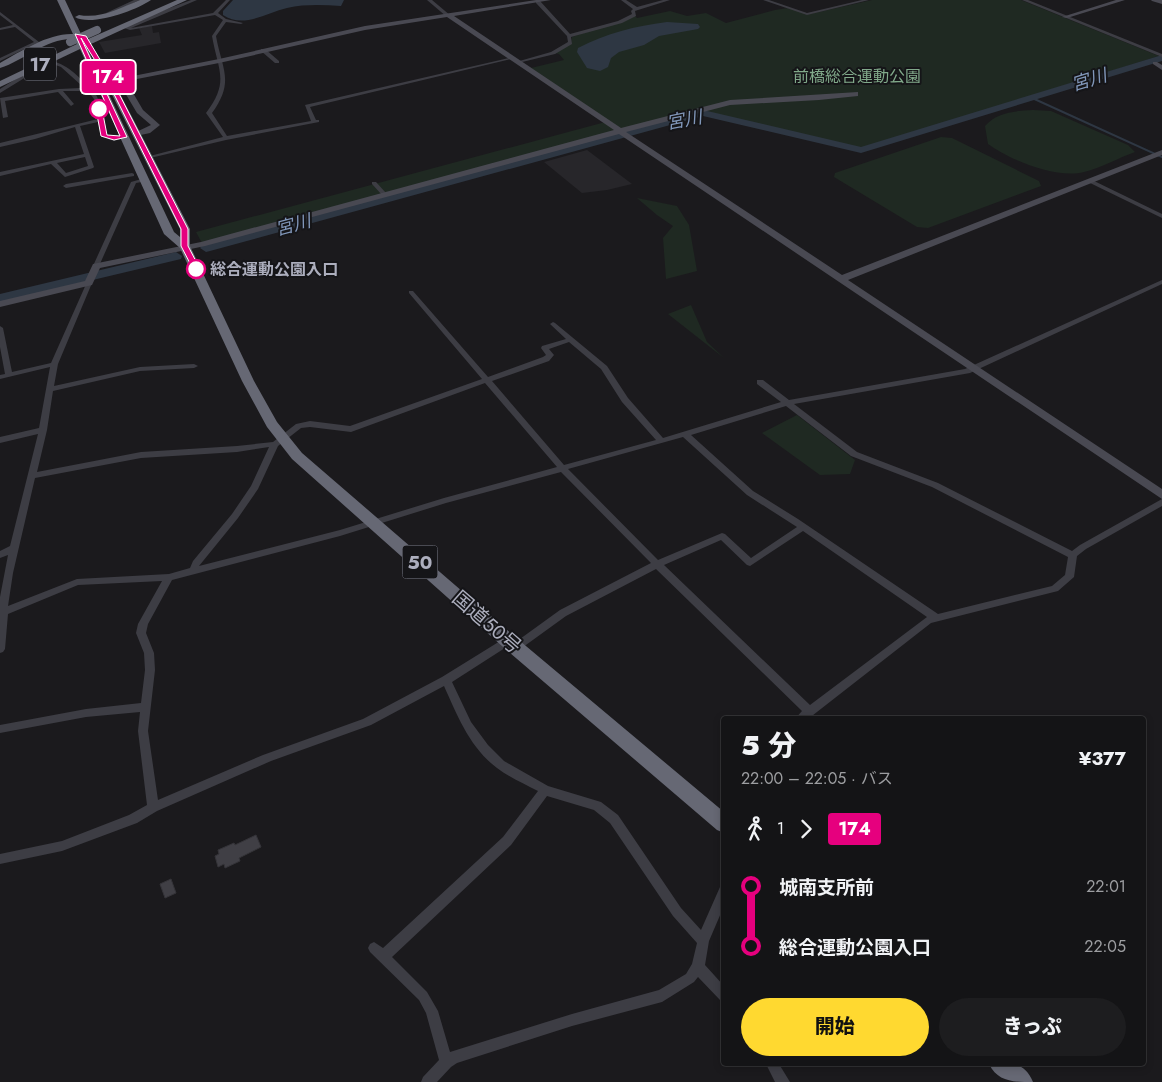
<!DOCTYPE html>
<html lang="ja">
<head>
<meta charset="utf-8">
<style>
  body { margin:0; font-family:Jost,"Noto Sans JP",sans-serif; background:#1d1d1f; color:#f1f3f6; height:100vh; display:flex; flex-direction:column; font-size:19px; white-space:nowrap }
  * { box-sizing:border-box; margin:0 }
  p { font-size:16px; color:#9d9ea1 }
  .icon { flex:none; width:28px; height:28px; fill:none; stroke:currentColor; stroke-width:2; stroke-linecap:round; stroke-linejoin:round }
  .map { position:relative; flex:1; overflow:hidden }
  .side { position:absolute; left:721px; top:716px; width:425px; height:350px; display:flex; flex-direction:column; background:#141416; border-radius:5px; box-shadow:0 2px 8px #0003,0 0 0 1px #333335 }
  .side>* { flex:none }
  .badge { padding:0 10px; border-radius:4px; font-size:18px; line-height:32px }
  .map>.badge { position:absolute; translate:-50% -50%; box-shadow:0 0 0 2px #fff }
  .legs { display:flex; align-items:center; gap:8px; height:55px; padding:0 20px; font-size:16px }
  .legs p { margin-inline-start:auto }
  .overview { display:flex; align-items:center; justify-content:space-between; height:85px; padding:0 20px }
  h1 { font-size:28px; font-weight:800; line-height:38px }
  .primary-button { display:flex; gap:10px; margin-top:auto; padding:10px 20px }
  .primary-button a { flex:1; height:58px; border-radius:30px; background:#ffd930; color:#111; font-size:20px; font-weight:800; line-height:58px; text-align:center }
  .primary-button a+a { background:#1d1d1f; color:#f1f3f6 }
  ul { padding:0 20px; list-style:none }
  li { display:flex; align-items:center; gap:18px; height:60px; font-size:19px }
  li i { display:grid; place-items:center; width:8px; height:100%; margin:0 6px; background:currentColor }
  li i::after { content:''; width:12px; height:12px; margin:-6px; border:4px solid; border-radius:50%; background:#141416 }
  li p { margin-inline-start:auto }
  li:first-child i { background:linear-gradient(#0000 50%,currentColor 0) }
  li:last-child i { background:linear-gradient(currentColor 50%,#0000 0) }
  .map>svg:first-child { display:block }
  .built { fill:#27262a }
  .green { fill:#1f2922 }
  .water { fill:#2e3743 }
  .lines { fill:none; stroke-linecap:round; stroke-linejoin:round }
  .stream { stroke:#2e3743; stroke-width:2 }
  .river { fill:#2e3743; fill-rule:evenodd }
  .building { fill:#403f45; stroke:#353439 }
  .street { fill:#3d3d44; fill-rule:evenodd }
  .secondary { fill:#494952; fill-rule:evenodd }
  .highway { fill:#666874; fill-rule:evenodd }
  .highway-bridge { stroke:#666874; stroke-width:8 }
  .line-1 { fill:#e6007e; stroke:#fff }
  .stop-1-dot { fill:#fff; stroke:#e6007e; stroke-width:2.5 }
  .labels { text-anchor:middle; stroke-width:4; stroke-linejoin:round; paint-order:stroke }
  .far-park-label { font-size:16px; fill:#81a98a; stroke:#151518 }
  .far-stop-label { font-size:16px; font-weight:bold; fill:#acaebd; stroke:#151518; text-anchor:start }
  .far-water-label { font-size:18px; font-style:italic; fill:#8197ba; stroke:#151518 }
  .shield { fill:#151518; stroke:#7f808c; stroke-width:1 }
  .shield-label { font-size:19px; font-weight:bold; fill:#acaebd }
  .street-label { font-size:20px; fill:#acaebd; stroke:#151518 }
</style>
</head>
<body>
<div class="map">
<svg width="1162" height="1082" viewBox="0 0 1162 1082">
  <rect width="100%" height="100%" fill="#1b1a1d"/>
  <g class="built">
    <path d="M152 26 153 33 159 32 161 43 105 53 99 42 142 35 139 28Z"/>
    <path d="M587 150 632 184 607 190 582 193 544 162Z"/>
  </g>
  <g class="green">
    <path d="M872 0H1021L1159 56 860 149 703 111 204 247 196 232 609 121 531 68 564 60 559 54 555 53 571 43 572 37 635 16 637 18 670 11 687 16 706 13 726 23 775 10 788 8 810 14Z"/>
    <path d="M1033 110 1051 111 1128 145 1135 152C1118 158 1101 168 1084 172 1056 179 1010 160 988 144L985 126C997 112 1015 111 1033 110Z"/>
    <path d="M941 137 952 138 1039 181 1041 186 928 228 917 227 834 177 835 173Z"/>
    <path d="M637 198 677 206 689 225 697 271 666 279 663 238 673 226 657 215Z"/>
    <path d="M691 305 707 342 724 358 668 314Z"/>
    <path d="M797 415 855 460 850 474 820 475 762 433Z"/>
  </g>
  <g class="water">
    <path d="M233 0H344L341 6C323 5 305 4 287 8 266 13 243 29 223 15V11Z"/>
    <path d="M667 22 698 24 700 27 698 29 659 36 644 45 619 52 611 58 608 67 600 71 587 68 577 52 578 48C607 33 635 26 667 22Z"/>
  </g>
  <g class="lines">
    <path class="stream" d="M1030 97 1162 157"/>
    <g class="river">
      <path d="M1162 55V61L861 153 703 116 210 251 206 252 200 248 202 245 703 110 861 147Z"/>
      <path d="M176 252 182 256 181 259 0 302V294Z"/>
    </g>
  </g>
  <g class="building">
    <path d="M256 835 261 847 239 858 240 861 225 868 224 864 218 867 215 856 219 854 218 850 234 843 235 845Z"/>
    <path d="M171 879 176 893 165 898 160 884Z"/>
  </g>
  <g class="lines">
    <g class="street">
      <path d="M134 0H140L112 13V15L106 13Z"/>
      <path d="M191 0H197L131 28 213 13 226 0H230L218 13 226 19 243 23 241 24 226 22 216 36C222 70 235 81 212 113L227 136 311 121 305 105 513 57 515 58 310 107 316 120H319V122L226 140 146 159V157L223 137 206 113C230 81 218 71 212 36L223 20 215 15 130 30 124 28 151 15Z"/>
      <path d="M427 0H432L451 16 447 17Z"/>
      <path d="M621 0H626L637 7 663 0H670L638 10 635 11 636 16 622 23 571 37 572 44 555 54 518 63 516 62 551 52 568 42 567 36 536 3V1H540L570 34 618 21 632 14 631 11 633 9Z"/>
      <path d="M763 0H769L807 13 862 0H869L807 15Z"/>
      <path d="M1022 0H1028L1162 54V57Z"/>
      <path d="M0 12 39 42 0 61V58L34 42 15 27 0 30V28L13 25 0 15Z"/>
      <path d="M261 49H265L279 61V63H275L261 51Z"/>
      <path d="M51 61C62 62 83 77 86 88H91C104 102 101 119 106 135L114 137 124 135 127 137 114 141 102 137 98 122 80 126 94 167 93 168 65 177 51 164 0 176V172L84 154 75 127 35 139 0 147V143L98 119 94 99 88 91H63L74 104 71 106 58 92 5 101 8 117 3 118 0 98 59 89 81 88V85L61 67 53 64 31 74 0 93V89L27 72ZM85 157 88 166 66 173 57 163Z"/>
      <path d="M132 173 134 174V176L66 188 63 186 66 184Z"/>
      <path d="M145 178 148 180 147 181 136 183 99 266 98 267H94L93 266 131 182Z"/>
      <path d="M1090 179 1162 214V218L1088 182 1087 181Z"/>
      <path d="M372 182H376L386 193V195H382L372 184Z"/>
      <path d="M1162 280V284L970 373 794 404 857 452 938 483 1072 551 1080 545 1162 499V506L1086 549 1077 556 1074 577 1058 591 931 623 808 719H795L802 711 656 569 566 616 519 650 516 651 513 650 511 647 513 644 560 610 651 563 561 472 446 503 340 536 172 580 148 624 146 633 154 653 155 670 148 731 158 800 263 755 363 719 442 677 505 638 508 637 511 638 513 641 511 644 452 682 471 722 488 745 504 761 548 786 601 802 618 815 681 908 701 930 720 887 724 885V906L709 941 705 965 724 986V1002L720 1000 698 977 694 982 662 1002 572 1026 457 1063 451 1067 437 1082H421L423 1077 439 1060 426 1013 419 1000 370 952 368 948 370 944 374 942 383 948 503 837 538 791C524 784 509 777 497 768 470 748 457 715 444 686L371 725 271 761 157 811 137 823 62 851 0 864V854L62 841 129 815 147 805 138 731 140 712 86 717 0 733V725L86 709 141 703 145 670 144 653 136 633 138 624 162 581 78 585 8 614 5 649 3 652 0 653V597L8 555 0 558V551L10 546 38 434 0 443V437L39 428 50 367 0 379V375L5 374 0 347V326L3 328 12 372 51 363 87 282 89 281 92 283 58 364 54 386 140 367 194 364 198 366 194 368 140 371 53 391 47 430 37 472 141 452 237 446 273 442 296 424 310 421 350 426 482 379 409 293V291H413L488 377 543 357 546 355 541 348 542 346 566 339 550 324 553 322 555 323 607 366 628 398 663 438 781 402 757 384V380H763L789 400 965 369ZM569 342 601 369 622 402 656 440 564 465 492 381 549 361 554 355 549 349ZM485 383 557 467 444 498 340 530 199 566 238 518 258 489 278 446 301 428 310 427 351 432ZM786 406 851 456 932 487 1068 557 1065 575 1052 586 938 614 798 519 753 491 691 435ZM683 437 747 495 797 527 751 558 725 534 722 533 658 560 568 469ZM269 447 251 486 232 514 193 561 190 568 169 574 77 579 8 606 13 573 35 478 141 458 237 452ZM803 531 927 617 810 705 664 565 721 540 747 565 750 566ZM547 796 594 810 610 823 673 916 697 943 692 964 686 974 659 990 572 1014 450 1052 438 1011 427 992 392 957 511 845Z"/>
      <path d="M766 1064H779L790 1082H775Z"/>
    </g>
    <g class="secondary">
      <path d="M536 0H551L454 16 621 128 730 100 858 92V96L819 100 730 105 626 132 842 275 1162 150V155L848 280 1162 489V499L619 134 205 246 100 268 92 285 0 307V301L85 281 93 264 201 242 614 130 447 17 365 30 219 63 137 79 129 84V86L143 110 160 125 150 133 136 136 132 134 151 125 137 113 121 86 123 82 133 76 219 59 365 26Z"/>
      <path d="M1116 0H1125L1067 18 1062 17Z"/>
      <path d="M1151 0H1162V4L1152 1Z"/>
      <path d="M1153 62H1157L1162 65V70L1153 64Z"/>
    </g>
    <g class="highway">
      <path d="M57 0H65L81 34 88 35V39L177 0H187L91 44H85L174 232 180 237V229L94 59 95 57 102 59 190 229V246L254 381 277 422 302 453 514 636 724 812V833L717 830 502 646 292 459 267 427 242 381 180 248 164 234 80 49 0 87V81L77 44 75 39C47 37 25 60 0 68V63C21 51 49 33 73 34Z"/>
      <path d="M140 0H151C137 10 91 27 75 17L79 15C101 19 120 8 140 0Z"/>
      <path d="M989 1064C1009 1063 1025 1061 1033 1082 1013 1082 998 1082 989 1064Z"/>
    </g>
    <path class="highway-bridge" d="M70 42 97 30"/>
  </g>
  <path class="line-1" d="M75 34 86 36 111 78 188 229V246L200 269 199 271 193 269 181 246V229L106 78 81 38 127 137 114 140 101 136 96 109 99 107 102 109 107 135 120 136Z"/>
  <g class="stop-1-dot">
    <circle cx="99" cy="109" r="9"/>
    <circle cx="196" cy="269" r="9"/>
  </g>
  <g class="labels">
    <g class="far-park-label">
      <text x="857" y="82">前橋総合運動公園</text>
    </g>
    <g class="far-stop-label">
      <text x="210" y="275">総合運動公園入口</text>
    </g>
    <g class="far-water-label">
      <text transform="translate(1089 80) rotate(-17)" y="6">宮川</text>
      <text transform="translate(684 120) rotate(-11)" y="6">宮川</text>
      <text transform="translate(293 225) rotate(-15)" y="6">宮川</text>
    </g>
    <g class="shield">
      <rect x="24" y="47.5" width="32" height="33" rx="4"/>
      <rect x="402.5" y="545.5" width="35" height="33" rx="4"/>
    </g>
    <g class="shield-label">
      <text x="40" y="71">17</text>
      <text x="420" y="569">50</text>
    </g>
    <g class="street-label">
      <text transform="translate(487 622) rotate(41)" y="7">国道50号</text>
    </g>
  </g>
</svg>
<b class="badge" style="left:108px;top:77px;background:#e6007e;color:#fff">174</b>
<section class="side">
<div class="overview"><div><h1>5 分</h1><p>22:00 – 22:05 · バス</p></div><b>¥377</b></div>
<div class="legs"><svg class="icon" aria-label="walk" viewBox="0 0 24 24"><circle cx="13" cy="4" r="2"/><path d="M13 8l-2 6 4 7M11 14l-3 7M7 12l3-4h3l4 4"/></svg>1<svg class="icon" aria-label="forward" viewBox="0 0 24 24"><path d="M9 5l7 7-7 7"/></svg><b class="badge" style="background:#e6007e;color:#fff">174</b></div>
<ul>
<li><i style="color:#e6007e"></i><b>城南支所前</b><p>22:01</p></li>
<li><i style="color:#e6007e"></i><b>総合運動公園入口</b><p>22:05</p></li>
</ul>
<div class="primary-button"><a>開始</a><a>きっぷ</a></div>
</section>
</div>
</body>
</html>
